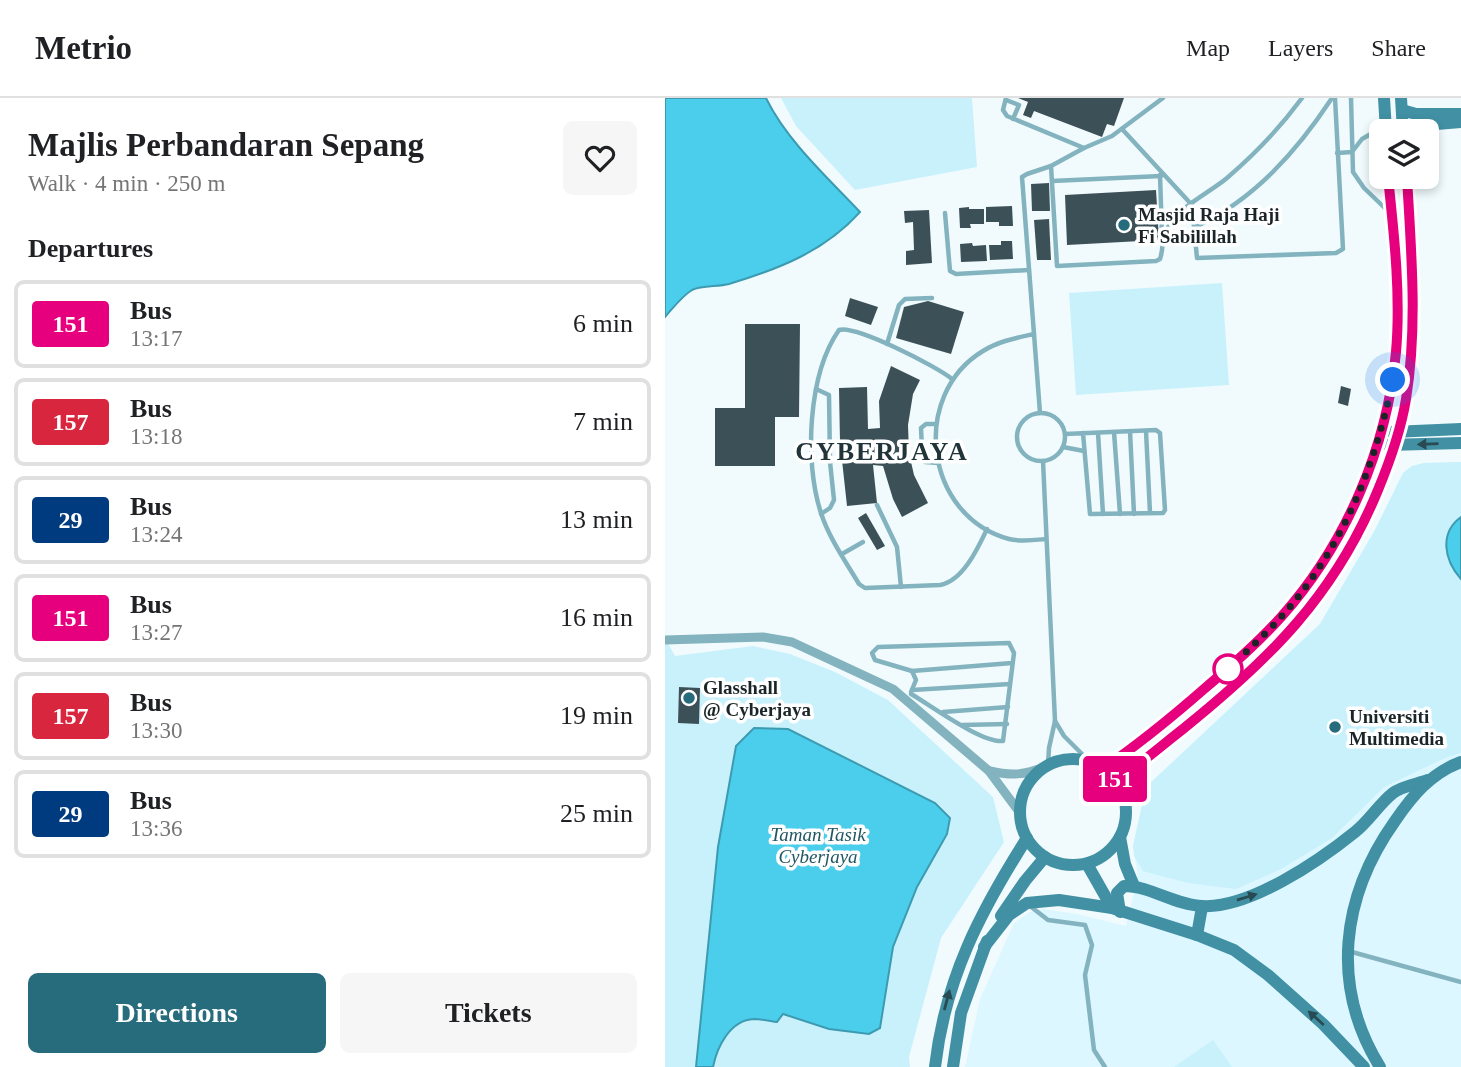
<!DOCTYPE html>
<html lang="en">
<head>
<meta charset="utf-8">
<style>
  body { margin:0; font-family:"Times New Roman",serif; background:#f6f6f6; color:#202124; height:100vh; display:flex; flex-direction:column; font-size:26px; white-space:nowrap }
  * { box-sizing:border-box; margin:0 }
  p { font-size:23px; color:#757577 }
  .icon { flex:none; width:38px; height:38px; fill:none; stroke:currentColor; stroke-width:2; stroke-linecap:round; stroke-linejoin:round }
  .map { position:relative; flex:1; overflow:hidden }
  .panel { display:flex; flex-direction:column; background:#fff; width:665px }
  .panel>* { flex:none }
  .badge { padding:0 14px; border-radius:5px; font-size:24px; line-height:46px }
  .buttons { position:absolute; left:704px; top:21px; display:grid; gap:14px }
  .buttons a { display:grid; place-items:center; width:70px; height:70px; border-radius:10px; background:#fff; box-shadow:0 4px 10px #0003; font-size:35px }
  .you { position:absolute; width:35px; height:35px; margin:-18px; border:5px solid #fff; border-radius:50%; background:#1a73e8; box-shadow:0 0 0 10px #1a73e833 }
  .map>.badge { position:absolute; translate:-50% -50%; box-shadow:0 0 0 4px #fff }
  h2 { padding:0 28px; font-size:26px; line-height:63px }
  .round { display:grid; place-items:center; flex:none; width:74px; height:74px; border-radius:10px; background:#f6f6f6 }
  .summary { display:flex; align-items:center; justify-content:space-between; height:119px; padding:0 28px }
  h1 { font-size:33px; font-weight:700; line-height:52px }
  .button { display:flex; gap:14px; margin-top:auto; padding:14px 28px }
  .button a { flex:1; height:80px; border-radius:10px; background:#276c7c; color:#fff; font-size:28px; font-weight:700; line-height:80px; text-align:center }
  .button a+a { background:#f6f6f6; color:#202124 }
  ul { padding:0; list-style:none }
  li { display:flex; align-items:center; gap:21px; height:88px; margin:0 14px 10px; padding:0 14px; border:4px solid #e0e0e0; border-radius:10px }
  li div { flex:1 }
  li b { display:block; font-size:26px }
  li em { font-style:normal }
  li .badge { min-width:77px; font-weight:700; text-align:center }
  header { display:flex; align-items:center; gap:42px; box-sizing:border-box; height:98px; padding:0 35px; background:#fff; border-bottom:2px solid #e0e0e0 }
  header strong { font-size:33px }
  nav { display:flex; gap:38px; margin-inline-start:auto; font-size:24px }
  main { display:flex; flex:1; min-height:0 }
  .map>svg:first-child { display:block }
  .built { fill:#dcf7ff }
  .green { fill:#c8f1fc }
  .water { fill:#4bceec; stroke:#3d9bb1; stroke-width:2 }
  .building { fill:#3c5157 }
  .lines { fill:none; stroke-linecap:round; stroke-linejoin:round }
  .lane { stroke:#83b3bf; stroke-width:4.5 }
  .street { stroke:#83b3bf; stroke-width:9 }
  .secondary { stroke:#4190a3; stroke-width:12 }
  .oneway { fill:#284a52 }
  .line-casing { stroke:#fff; stroke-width:16 }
  .line { stroke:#e6007e; stroke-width:10 }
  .walk { stroke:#1b2527; stroke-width:7; stroke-dasharray:0 12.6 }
  .poi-dot { fill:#276c7c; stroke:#fff; stroke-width:2.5 }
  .stop-dot { fill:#fff; stroke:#e6007e; stroke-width:3.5 }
  .labels { text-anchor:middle; stroke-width:7; stroke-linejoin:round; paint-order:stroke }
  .poi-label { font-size:19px; font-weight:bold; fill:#1b2527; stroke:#fff; text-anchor:start }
  .park-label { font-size:19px; font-style:italic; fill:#215763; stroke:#fff }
  .district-label { font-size:26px; font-weight:bold; letter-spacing:2px; fill:#20343a; stroke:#fff }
</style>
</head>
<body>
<header>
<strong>Metrio</strong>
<nav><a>Map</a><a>Layers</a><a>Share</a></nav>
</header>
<main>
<section class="panel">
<div class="summary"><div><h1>Majlis Perbandaran Sepang</h1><p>Walk · 4 min · 250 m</p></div><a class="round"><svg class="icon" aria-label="heart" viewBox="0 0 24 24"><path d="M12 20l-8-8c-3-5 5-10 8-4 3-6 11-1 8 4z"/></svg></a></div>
<h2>Departures</h2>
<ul>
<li><span class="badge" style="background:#e6007e;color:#fff">151</span><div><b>Bus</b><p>13:17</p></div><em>6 min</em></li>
<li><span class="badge" style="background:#d7263d;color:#fff">157</span><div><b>Bus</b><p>13:18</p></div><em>7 min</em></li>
<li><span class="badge" style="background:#003b80;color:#fff">29</span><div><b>Bus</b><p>13:24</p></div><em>13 min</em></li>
<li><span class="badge" style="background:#e6007e;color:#fff">151</span><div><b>Bus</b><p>13:27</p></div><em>16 min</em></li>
<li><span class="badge" style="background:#d7263d;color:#fff">157</span><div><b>Bus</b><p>13:30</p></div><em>19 min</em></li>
<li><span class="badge" style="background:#003b80;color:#fff">29</span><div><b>Bus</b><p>13:36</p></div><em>25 min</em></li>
</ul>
<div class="button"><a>Directions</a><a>Tickets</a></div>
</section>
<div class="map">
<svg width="796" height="969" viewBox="0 0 796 969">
  <rect width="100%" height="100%" fill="#f1fbfd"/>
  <path class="built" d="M796 364V969H300L315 901 349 825 365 814 378 811 412 816 461 828 473 778 468 748 481 689 655 526 710 432 738 375 747 368 759 365Z"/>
  <g class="green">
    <path d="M116 0H307L312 69 190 92 131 28Z"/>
    <path d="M557 185 564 287 411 297 404 195Z"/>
    <path d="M796 364V655L780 660 719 689 667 740 616 771 571 791 523 785 478 773 469 758 468 748 481 689 655 526 710 432 738 375 747 368 759 365Z"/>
    <path d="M0 540 10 558 88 548 125 556 170 574 223 602 328 699 339 744 276 840 244 959 245 969H0Z"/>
    <path d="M548 942 567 969H509Z"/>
  </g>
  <g class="water">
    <path d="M0 0H101C122 43 162 79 195 114 160 153 114 171 64 186 53 189 37 187 27 192 17 198 8 210 0 219Z"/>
    <path d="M796 419V481C779 462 774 435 796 419Z"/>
    <path d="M89 630 123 631 270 705 285 720 282 736 252 789 228 849 215 930 204 936 164 931 118 916 112 924C105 923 96 921 89 921 65 922 52 949 48 969H31L53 749 71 648Z"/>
  </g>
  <g class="building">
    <path d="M353 0H459L449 28 442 26 437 39 369 13 366 20 358 17 363 4Z"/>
    <path d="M384 85 385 113H367L366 86Z"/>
    <path d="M491 92 494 142 402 147 400 97Z"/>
    <path d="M347 108 348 128H334V124H321V109Z"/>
    <path d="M304 109V111H319V126H305L306 130H295L294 110Z"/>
    <path d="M264 112 267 165 241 167V153L249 152 248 124 240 125 239 113Z"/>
    <path d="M384 121 386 162H372L369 122Z"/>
    <path d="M336 143H347L348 161 325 162 324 147H336Z"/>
    <path d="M307 145 308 148 321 147 322 163 296 164 295 146Z"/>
    <path d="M185 200 213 209 206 227 180 218Z"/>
    <path d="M263 203 299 214 286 256 231 240 239 209Z"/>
    <path d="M80 226H135L134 319H110V368H50V310H80Z"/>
    <path d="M226 268 255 282 248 296 243 327 244 355 249 377 263 405 237 419 228 401 218 368 208 367 212 405 182 408 175 344 174 290 202 289 203 331 215 330 214 303Z"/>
    <path d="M676 288 686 291 683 308 673 305Z"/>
    <path d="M201 415 220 448 212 452 193 420Z"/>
    <path d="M14 589 35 590 34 626 13 625Z"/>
  </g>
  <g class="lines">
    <g class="lane">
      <path d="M341 0 338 12 342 18 419 50 447 38 498 0"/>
      <path d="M686 0 688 74 699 90 724 114"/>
      <path d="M341 2 354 7 348 21"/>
      <path d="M457 31 527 107 532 160 671 155 678 151 670 0"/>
      <path d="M672 55 687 54 697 41 718 29"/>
      <path d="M386 68 392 168 491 163 495 161C499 150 496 139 503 129 515 108 544 95 562 80 590 56 615 30 637 0"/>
      <path d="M495 77 497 138"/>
      <path d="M387 83 496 78"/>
      <path d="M280 115 285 173 291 176 364 172"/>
      <path d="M530 129C589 102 632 53 667 0"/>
      <path d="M369 236 357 79 362 76 386 68 419 50"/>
      <path d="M222 246 234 207 240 201 267 200"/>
      <path d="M287 281C271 268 191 227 174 232 143 276 139 364 156 415 164 440 181 464 194 486L200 490 275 487C298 483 313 450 322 431"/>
      <path d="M151 291 164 297 165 364 169 402 165 410 156 416"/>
      <path d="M375 315 369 236C351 240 334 243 318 253 245 297 259 418 344 441 355 444 370 442 381 441"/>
      <circle cx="376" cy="339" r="24"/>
      <path d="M270 326H261L256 330 257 351 260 364 273 365"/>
      <path d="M465 333 469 416"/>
      <path d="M481 333 485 415"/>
      <path d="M449 334 455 416"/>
      <path d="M433 335 438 416"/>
      <path d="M400 336 491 332 495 335 500 412 498 415 425 416 418 335"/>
      <path d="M398 349 419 353"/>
      <path d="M378 363 390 623 384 650 383 667"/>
      <path d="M212 407 232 449 236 489"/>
      <path d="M177 456 198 444"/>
      <path d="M247 592 345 586"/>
      <path d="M246 594 251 582 247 573"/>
      <path d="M246 596C267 608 316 645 338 643L349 555 344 545 213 549 207 555 210 562 247 573 347 565"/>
      <path d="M278 614 343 609"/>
      <path d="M390 623 399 638 424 663"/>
      <path d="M297 627 342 626"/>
      <path d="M365 808 383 822 420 827 427 847 420 877 429 952 440 969"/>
      <path d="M687 854 796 884"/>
    </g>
    <g class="street">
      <path d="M0 542 98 539 127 544 228 591 324 673 355 715"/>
      <path d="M325 673C346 678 360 677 379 669"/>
    </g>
    <g class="secondary">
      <path d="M719 0 721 33"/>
      <path d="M736 0 738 33"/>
      <path d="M737 12 751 16H796"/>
      <path d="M747 33 760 27 796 24"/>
      <path d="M727 334 796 331"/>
      <path d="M723 347 796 345"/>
      <circle cx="408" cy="714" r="53"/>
      <path d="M439 670C475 645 510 617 543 587 568 565 594 544 617 518 682 446 722 350 731 254 737 196 728 136 724 79"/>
      <path d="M451 682C475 667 496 648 518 631 605 561 670 497 713 392 725 363 736 332 741 301 753 227 747 153 742 79"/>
      <path d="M455 739 460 766 469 788"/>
      <path d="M422 766 447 810"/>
      <path d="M455 814 452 795 459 788C485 788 510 807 537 808 584 811 654 763 690 734 704 723 714 706 728 695 737 688 752 686 763 682"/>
      <path d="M336 818 360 783 380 759"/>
      <path d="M532 837 537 809"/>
      <path d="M319 849 344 817 362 805 394 802 447 810 532 837 569 852 603 877 658 926 699 969"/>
      <path d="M270 969C280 881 315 814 362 740"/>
      <path d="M288 969 296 915 322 843"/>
      <path d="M715 969C665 888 676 799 730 723 747 698 766 675 796 664"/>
    </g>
  </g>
  <defs><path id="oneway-solid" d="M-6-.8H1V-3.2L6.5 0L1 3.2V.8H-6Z" transform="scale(1.75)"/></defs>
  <g class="oneway">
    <use href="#oneway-solid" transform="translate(763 346) rotate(178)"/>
    <use href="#oneway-solid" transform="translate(582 799) rotate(-17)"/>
    <use href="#oneway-solid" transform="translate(282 902) rotate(-75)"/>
    <use href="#oneway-solid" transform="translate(651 920) rotate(-138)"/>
  </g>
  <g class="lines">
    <g class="line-casing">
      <path id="line" d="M723 79C729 136 736 197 731 254 722 350 681 446 617 518 593 545 566 568 539 591 507 619 474 646 439 670L451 682C475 667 496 648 518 631 605 561 670 497 713 392 725 363 736 332 741 301 753 227 746 153 742 79"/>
    </g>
    <use href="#line" class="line"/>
    <path class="walk" d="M563 571C581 554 600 537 617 518 678 449 709 371 728 282"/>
  </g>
  <g class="poi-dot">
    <circle cx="459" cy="127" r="7"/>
    <circle cx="24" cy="600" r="7"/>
    <circle cx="670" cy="629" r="7"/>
  </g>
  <circle class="stop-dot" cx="563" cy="571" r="14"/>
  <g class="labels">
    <g class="poi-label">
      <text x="473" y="123">Masjid Raja Haji<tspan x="473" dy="22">Fi Sabilillah</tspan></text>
      <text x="38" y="596">Glasshall<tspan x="38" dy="22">@ Cyberjaya</tspan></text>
      <text x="684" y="625">Universiti<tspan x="684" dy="22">Multimedia</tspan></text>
    </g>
    <g class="park-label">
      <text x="153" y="743">Taman Tasik<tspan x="153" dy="22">Cyberjaya</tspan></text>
    </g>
    <g class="district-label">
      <text x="217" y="362">CYBERJAYA</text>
    </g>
  </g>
</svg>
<div class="buttons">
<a><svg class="icon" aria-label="layers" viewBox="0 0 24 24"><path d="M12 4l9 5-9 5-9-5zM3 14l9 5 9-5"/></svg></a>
</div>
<div class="you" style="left:728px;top:282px"></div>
<b class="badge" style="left:450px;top:681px;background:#e6007e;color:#fff">151</b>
</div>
</main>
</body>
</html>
